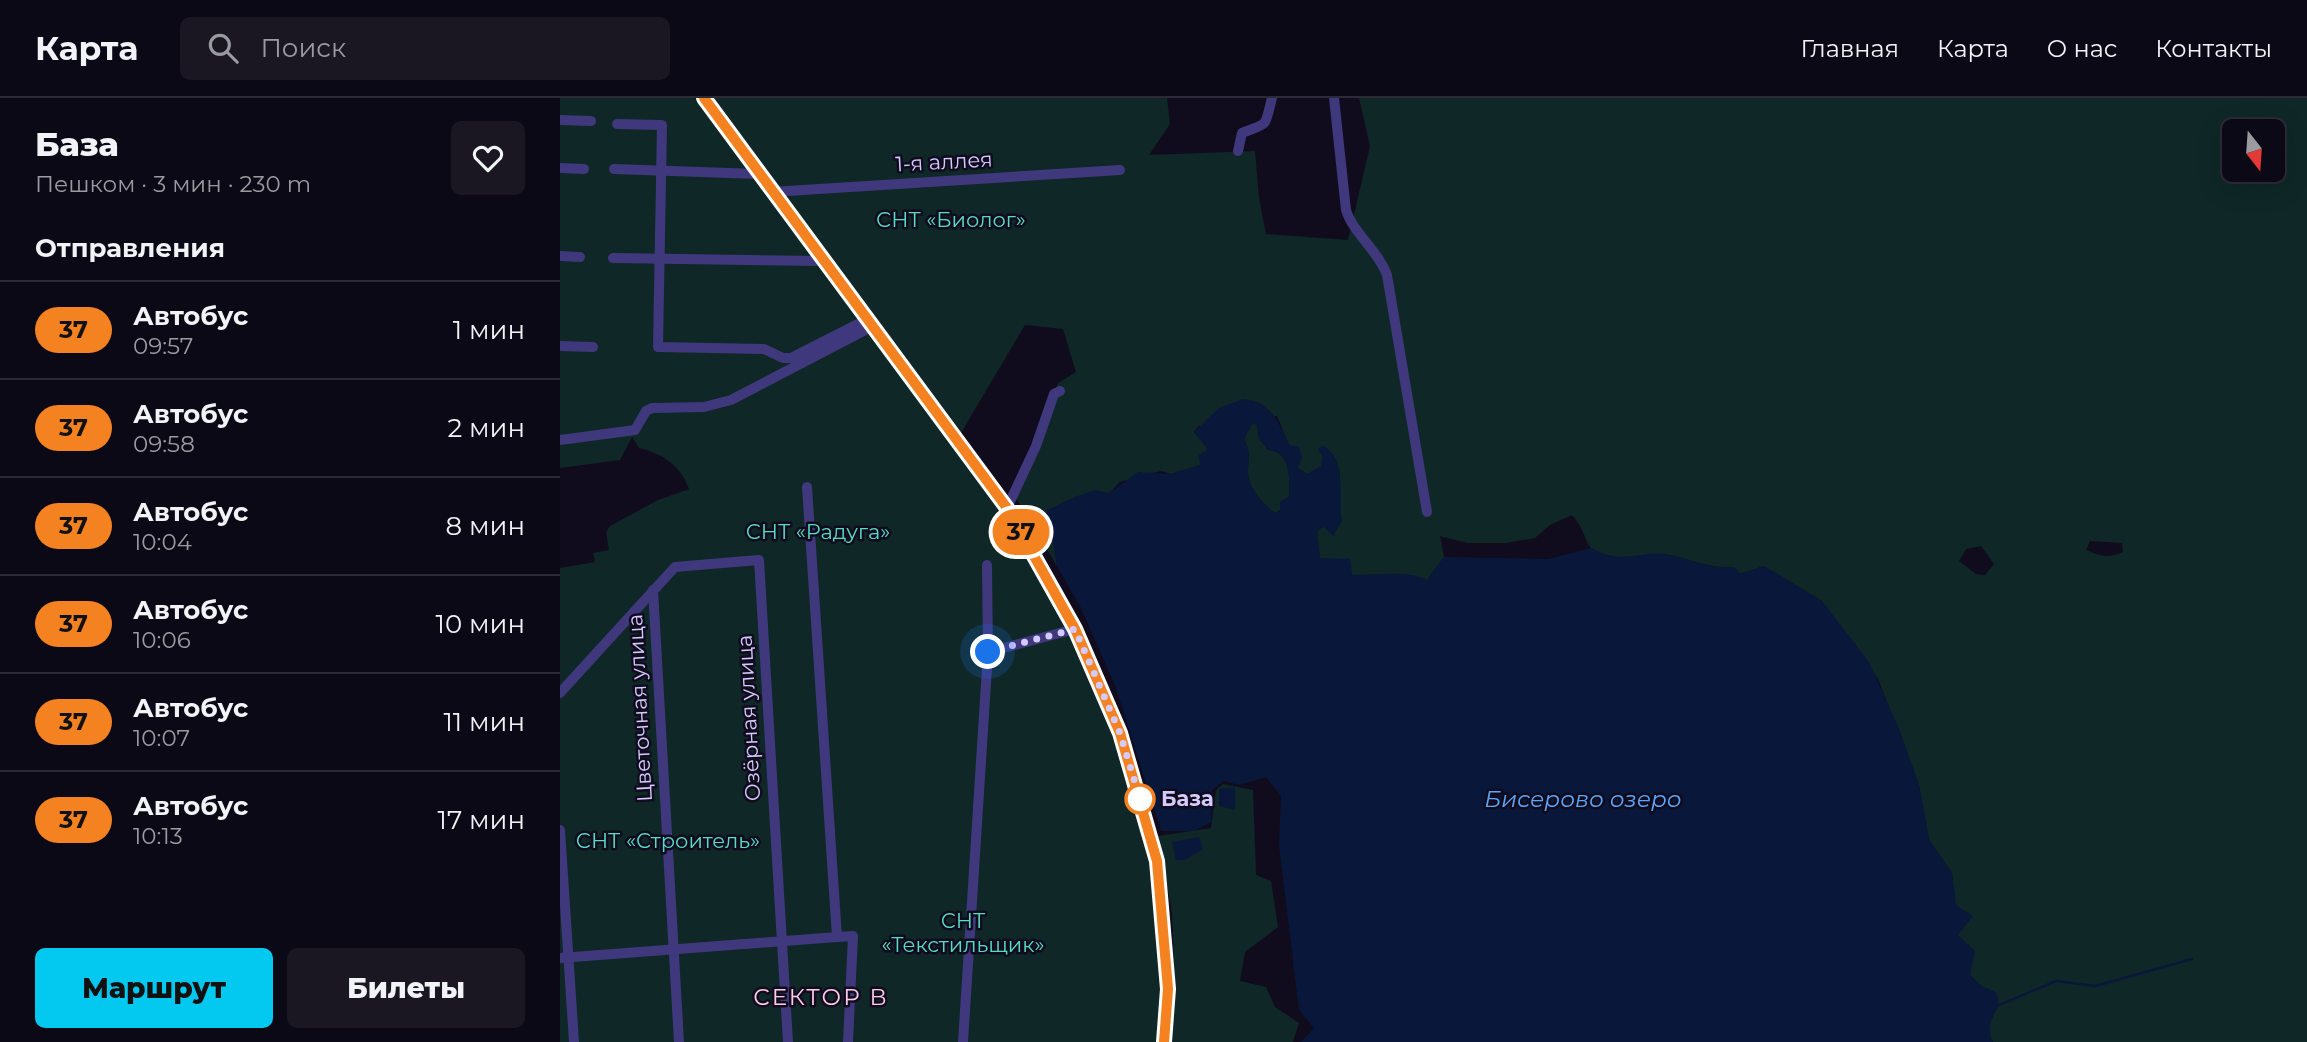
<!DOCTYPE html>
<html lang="ru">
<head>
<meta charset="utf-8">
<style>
  body { margin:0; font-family:Montserrat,sans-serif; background:#1a1723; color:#f1f3f6; height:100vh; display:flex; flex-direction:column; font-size:26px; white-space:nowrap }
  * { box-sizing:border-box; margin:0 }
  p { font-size:23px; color:#9a9aa1 }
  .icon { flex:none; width:38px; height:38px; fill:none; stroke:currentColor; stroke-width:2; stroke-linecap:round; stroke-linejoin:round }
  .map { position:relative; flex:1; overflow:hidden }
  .details { display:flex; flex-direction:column; background:#0c0916; width:560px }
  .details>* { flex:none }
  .badge { padding:0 14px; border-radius:23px; font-size:24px; line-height:46px }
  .needle { width:46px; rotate:163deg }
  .controls { position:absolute; left:1662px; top:21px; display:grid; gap:14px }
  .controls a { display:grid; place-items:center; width:63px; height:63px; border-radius:10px; background:#0c0916; box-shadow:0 7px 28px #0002,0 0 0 2px #2c2a35; font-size:35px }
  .you { position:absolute; width:35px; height:35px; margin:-18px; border:5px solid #fff; border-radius:50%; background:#1a73e8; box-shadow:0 0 0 10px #1a73e833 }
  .map>.badge { position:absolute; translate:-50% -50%; box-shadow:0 0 0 4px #fff }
  h2 { padding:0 35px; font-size:26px; line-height:63px }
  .round { display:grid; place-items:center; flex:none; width:74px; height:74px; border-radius:10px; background:#1a1723 }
  .summary { display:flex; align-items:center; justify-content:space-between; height:119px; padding:0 35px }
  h1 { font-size:33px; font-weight:800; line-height:52px }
  .button { display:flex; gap:14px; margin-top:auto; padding:14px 35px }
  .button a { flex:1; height:80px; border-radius:10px; background:#03c8f0; color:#111; font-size:28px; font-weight:800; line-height:80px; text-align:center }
  .button a+a { background:#1a1723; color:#f1f3f6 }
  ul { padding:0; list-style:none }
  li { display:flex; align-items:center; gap:21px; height:98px; padding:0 35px; border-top:2px solid #2c2a35 }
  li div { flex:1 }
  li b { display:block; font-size:26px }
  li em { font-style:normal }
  li .badge { min-width:77px; font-weight:700; text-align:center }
  header { display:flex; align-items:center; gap:42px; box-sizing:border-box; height:98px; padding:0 35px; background:#0c0916; border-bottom:2px solid #2c2a35 }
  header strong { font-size:33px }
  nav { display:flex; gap:38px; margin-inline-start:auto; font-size:24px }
  .search { width:490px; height:63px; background:#1a1723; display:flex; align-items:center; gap:18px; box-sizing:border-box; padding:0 24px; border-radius:10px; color:#9a9aa1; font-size:26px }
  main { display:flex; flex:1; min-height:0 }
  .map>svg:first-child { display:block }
  .green { fill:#0f2727; fill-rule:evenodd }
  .water { fill:#09183a; fill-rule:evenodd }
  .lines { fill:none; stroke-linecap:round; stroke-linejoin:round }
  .stream { stroke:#09183a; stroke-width:2.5 }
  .minor { stroke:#3f387c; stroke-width:10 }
  .major { stroke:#c952fd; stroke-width:12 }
  .line-casing { stroke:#fff; stroke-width:16 }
  .line { stroke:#f58220; stroke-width:10 }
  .walk { stroke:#d3cafe; stroke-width:7; stroke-dasharray:0 12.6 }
  .stop-dot { fill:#fff; stroke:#f58220; stroke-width:3.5 }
  .labels { text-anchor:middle; stroke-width:5; stroke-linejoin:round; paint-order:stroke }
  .street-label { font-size:21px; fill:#d3cafe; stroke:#100c1e }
  .park-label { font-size:21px; fill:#57dcc4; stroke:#100c1e }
  .stop-label { font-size:21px; font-weight:bold; fill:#d3cafe; stroke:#100c1e; text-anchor:start }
  .water-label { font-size:23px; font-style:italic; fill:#59a6fd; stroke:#100c1e }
  .neighbourhood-label { font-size:23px; letter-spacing:2px; fill:#fecbe8; stroke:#100c1e }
</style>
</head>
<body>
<header>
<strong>Карта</strong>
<div class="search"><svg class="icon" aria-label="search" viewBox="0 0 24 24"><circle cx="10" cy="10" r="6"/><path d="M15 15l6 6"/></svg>Поиск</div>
<nav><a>Главная</a><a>Карта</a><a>О нас</a><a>Контакты</a></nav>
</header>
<main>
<section class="details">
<div class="summary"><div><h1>База</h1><p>Пешком · 3 мин · 230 m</p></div><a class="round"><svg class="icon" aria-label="heart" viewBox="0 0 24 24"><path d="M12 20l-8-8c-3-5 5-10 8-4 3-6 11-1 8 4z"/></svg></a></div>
<h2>Отправления</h2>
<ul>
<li><span class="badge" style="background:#f58220;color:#111">37</span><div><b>Автобус</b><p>09:57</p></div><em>1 мин</em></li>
<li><span class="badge" style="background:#f58220;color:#111">37</span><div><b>Автобус</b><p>09:58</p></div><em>2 мин</em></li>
<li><span class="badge" style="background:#f58220;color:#111">37</span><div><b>Автобус</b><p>10:04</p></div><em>8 мин</em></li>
<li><span class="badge" style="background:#f58220;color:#111">37</span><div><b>Автобус</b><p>10:06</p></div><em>10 мин</em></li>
<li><span class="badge" style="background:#f58220;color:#111">37</span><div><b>Автобус</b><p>10:07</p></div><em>11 мин</em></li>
<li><span class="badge" style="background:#f58220;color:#111">37</span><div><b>Автобус</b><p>10:13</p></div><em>17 мин</em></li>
</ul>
<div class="button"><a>Маршрут</a><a>Билеты</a></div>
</section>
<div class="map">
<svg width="1747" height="944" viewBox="0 0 1747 944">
  <rect width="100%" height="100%" fill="#100c1e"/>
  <g class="green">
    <path d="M0 0H135L443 414 510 532 555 636 592 764 603 891 598 944H0V470L35 464 33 455 49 452 46 434 50 428 98 402 129 391C121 368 102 355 79 350L72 339 60 362 0 370Z"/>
    <path d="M149 0H607L610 26 589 57 695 53 699 100 706 136 788 142 810 48 799 0H1747V944H1433C1425 932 1432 918 1439 907L1410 877 1397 837 1392 775 1369 742 1359 687 1318 581 1262 503 1204 468 1180 476 1174 469C1150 471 1133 462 1110 457 1087 452 1050 472 1031 450 1024 441 1024 430 1012 417L990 427 975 440 946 445H907L880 438 884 459 867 482 842 476 792 477 789 461H760L757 433 764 428 782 423 778 404 780 374 758 351 763 358 761 369 747 376 738 370 717 318 639 328 634 334 648 351 640 367 611 376 601 373 560 384 549 395 518 398 498 407 484 431 492 437 497 468 453 395 498 285 516 274 503 231 465 227 398 340ZM1675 33H1713V72H1675ZM1530 443 1562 445 1563 454C1548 461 1541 458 1526 452ZM1421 448 1434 466 1425 477 1416 476 1399 463 1406 451Z"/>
    <path d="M692 325 697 327 699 340 708 352C731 353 730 380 729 399L720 404V412L715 415C703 407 688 389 688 374 688 360 691 355 684 341Z"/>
    <path d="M663 686 693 692 696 777 711 783 718 829 685 854 680 883 706 889 715 909 739 925 733 944H611L615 896 612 814 598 738 651 730 656 692Z"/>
  </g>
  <g class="water">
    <path d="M683 301C713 303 717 325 730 347L739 349 742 359 738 370 747 376 761 368 763 358 758 351 763 348C789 361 777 401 782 423L773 438 763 428 757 433 760 460 790 461 792 477C815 478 847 471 867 482L884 459 988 461 1032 450C1062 468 1081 451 1110 457 1133 462 1150 471 1174 469L1180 476 1204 468 1262 503 1309 564 1340 633 1359 687 1369 742 1392 775 1396 807 1413 818 1398 837 1415 853 1410 877 1418 886 1437 895 1439 907C1432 918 1425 932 1433 944H741L754 930 739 912 719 747 721 698 706 679 679 687 664 683 652 692 651 724 634 733H601L556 590 521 510 497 468 492 437 480 423 487 412 518 398 535 392 549 395 578 374 611 376 640 367 639 357 648 351 634 334 659 310ZM693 325 697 327 699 340 708 352C731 353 730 380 729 399L720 404V412L715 415C703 407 688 389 688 374 688 360 691 355 684 341Z"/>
    <path d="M675 689V712L659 708V691Z"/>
    <path d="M639 739 643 751 625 762H616L612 744Z"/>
  </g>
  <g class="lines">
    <path class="stream" d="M1439 907 1496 883 1535 888 1632 861"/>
    <g class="minor">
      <path d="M774 0 786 112C793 135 818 152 827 177L867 414"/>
      <path d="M0 22 31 23"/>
      <path d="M57 26 102 27 98 249 204 251 223 260H231L306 222"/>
      <path d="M678 53 682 35C709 24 704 31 712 0"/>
      <path d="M0 70 24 71"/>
      <path d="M54 71 198 76"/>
      <path d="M211 94 560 72"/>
      <path d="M0 158 20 159"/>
      <path d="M53 160 262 163"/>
      <path d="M0 248 33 249"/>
      <path d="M0 342 75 332 86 313 92 310 144 309 171 302 311 229"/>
      <path d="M447 410 476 348 494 296 500 293"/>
      <path d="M427 467 428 554"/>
      <path d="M93 492 119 944"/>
      <path d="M0 595 115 469 199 462 228 944"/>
      <path d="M0 732 14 944"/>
      <path d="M277 839 293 838 288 944"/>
      <path d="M0 860 277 839 247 389"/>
      <path d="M403 944 428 554 515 531"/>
    </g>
    <path class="major" d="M144 0 447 410 515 531 560 635 597 763 608 891 603 944"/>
  </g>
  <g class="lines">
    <g class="line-casing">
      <path id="line" d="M144 0 447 410 515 531 560 635 597 763 608 891 604 944"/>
    </g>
    <use href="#line" class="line"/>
    <path class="walk" d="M428 554 515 531 560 635 580 701"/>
  </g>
  <circle class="stop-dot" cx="580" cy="701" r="14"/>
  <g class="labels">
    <g class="street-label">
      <text transform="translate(384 64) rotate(-3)" y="7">1-я аллея</text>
      <text transform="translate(80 610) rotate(-93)" y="7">Цветочная улица</text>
      <text transform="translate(189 620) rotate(-93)" y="7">Озёрная улица</text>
    </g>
    <g class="park-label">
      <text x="391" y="129">СНТ «Биолог»</text>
      <text x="258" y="441">СНТ «Радуга»</text>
      <text x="108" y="750">СНТ «Строитель»</text>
      <text x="403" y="830">СНТ<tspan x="403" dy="24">«Текстильщик»</tspan></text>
    </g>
    <g class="stop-label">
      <text x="601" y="708">База</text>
    </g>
    <g class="water-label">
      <text x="1023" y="709">Бисерово озеро</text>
    </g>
    <g class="neighbourhood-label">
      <text x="261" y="907">СЕКТОР В</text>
    </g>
  </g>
</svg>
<div class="controls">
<a><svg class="needle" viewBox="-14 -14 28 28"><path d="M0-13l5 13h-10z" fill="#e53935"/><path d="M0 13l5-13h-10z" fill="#9a9aa1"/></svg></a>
</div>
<div class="you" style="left:428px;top:554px"></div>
<b class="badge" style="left:461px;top:434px;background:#f58220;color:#111">37</b>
</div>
</main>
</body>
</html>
